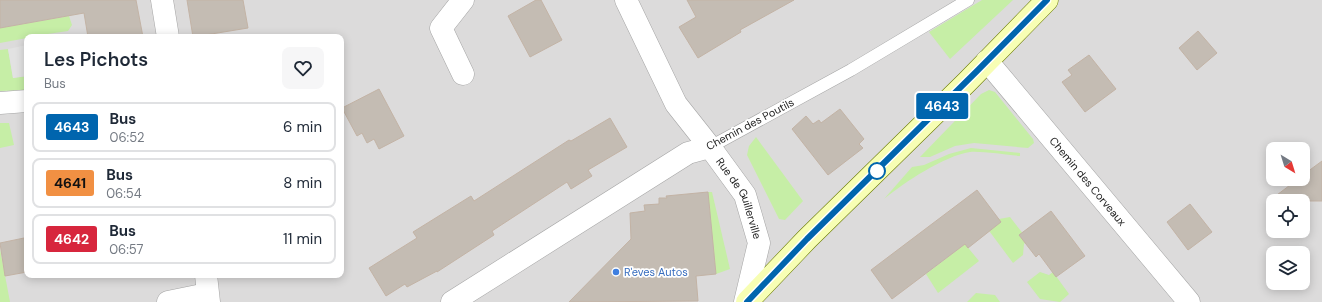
<!DOCTYPE html>
<html lang="en">
<head>
<meta charset="utf-8">
<style>
  body { margin:0; font-family:"DM Sans",sans-serif; background:#f6f6f7; color:#1f2937; height:100vh; display:flex; flex-direction:column; font-size:15px; white-space:nowrap }
  * { box-sizing:border-box; margin:0 }
  p { font-size:13px; color:#747a83 }
  .icon { flex:none; width:22px; height:22px; fill:none; stroke:currentColor; stroke-width:2; stroke-linecap:round; stroke-linejoin:round }
  .map { position:relative; flex:1; overflow:hidden }
  .panel { position:absolute; left:24px; top:34px; width:320px; height:244px; display:flex; flex-direction:column; background:#fff; border-radius:8px; box-shadow:0 2px 10px #0003 }
  .panel>* { flex:none }
  .badge { padding:0 8px; border-radius:3px; font-size:14px; line-height:26px }
  .needle { width:26px; rotate:142deg }
  .buttons { position:absolute; left:1266px; top:142px; display:grid; gap:8px }
  .buttons a { display:grid; place-items:center; width:44px; height:44px; border-radius:8px; background:#fff; box-shadow:0 2px 10px #0003; font-size:20px }
  .map>.badge { position:absolute; translate:-50% -50%; box-shadow:0 0 0 2px #fff }
  .round { display:grid; place-items:center; flex:none; width:42px; height:42px; border-radius:8px; background:#f6f6f7 }
  .summary { display:flex; align-items:center; justify-content:space-between; height:68px; padding:0 20px }
  h1 { font-size:19px; font-weight:600; line-height:30px }
  ul { padding:0; list-style:none }
  li { display:flex; align-items:center; gap:12px; height:50px; margin:0 8px 6px; padding:0 12px; border:2px solid #e0e1e3; border-radius:8px }
  li div { flex:1 }
  li b { display:block; font-size:15px }
  li em { font-style:normal }
  li .badge { min-width:44px; font-weight:700; text-align:center }
  .map>svg:first-child { display:block }
  .residential { fill:#dcdbdb; fill-rule:evenodd }
  .grass { fill:#c6eea6 }
  .parking { fill:#e2e2e2 }
  .building { fill:#c4bcb3; stroke:#c3b3a5 }
  .lines { fill:none; stroke-linecap:round; stroke-linejoin:round }
  .service-casing { stroke:#a5a5a5; stroke-width:13 }
  .minor-casing { stroke:#a5a5a5; stroke-width:23 }
  .secondary-casing { stroke:#697b00; stroke-width:23 }
  .service { stroke:#fff; stroke-width:12 }
  .minor { stroke:#fff; stroke-width:22 }
  .secondary { stroke:#f7feb4; stroke-width:22 }
  .line-casing { stroke:#fff; stroke-width:9 }
  .line { stroke:#0065ae; stroke-width:6 }
  .stop-dot { fill:#fff; stroke:#0065ae; stroke-width:2 }
  .shop-dot { fill:#3f7fe0; stroke:#fff; stroke-width:1.5 }
  .labels { text-anchor:middle; stroke-width:3.5; stroke-linejoin:round; paint-order:stroke }
  .street-label { font-size:11px; fill:#1e1e1e; stroke:#fff }
  .shop-label { font-size:11px; fill:#366cbe; stroke:#fff; text-anchor:start }
</style>
</head>
<body>
<div class="map">
<svg width="1322" height="302" viewBox="0 0 1322 302">
  <rect width="100%" height="100%" fill="#f0ece4"/>
  <path class="residential" d="M0 0H1322V302H0ZM27 37H341V275H27ZM1273 149H1303V179H1273ZM1273 201H1303V231H1273ZM1273 253H1303V283H1273Z"/>
  <g class="grass">
    <path d="M982 0H1013L950 59 929 32Z"/>
    <path d="M69 16 72 25 68 31 27 37V38L0 43V28Z"/>
    <path d="M8 49 13 78 27 76V90L0 91V50Z"/>
    <path d="M989 90 995 92 1033 139 1034 143 1028 148 974 143 955 146 930 157H920L981 94Z"/>
    <path d="M0 123H9L14 145 0 148Z"/>
    <path d="M756 137 803 201 785 220 779 219 747 155 749 146Z"/>
    <path d="M971 148 1020 153V156C1007 155 982 151 970 152 944 156 905 182 884 199L912 167 924 165 949 154Z"/>
    <path d="M708 192H712L730 269 716 274Z"/>
    <path d="M1010 217 1028 240 1024 244 1023 255 1013 263 987 228 999 219Z"/>
    <path d="M965 244 979 261 938 293 926 274Z"/>
    <path d="M0 249 10 302H0Z"/>
    <path d="M1040 272 1049 275 1053 272 1069 294 1060 302 1040 299 1027 282Z"/>
    <path d="M976 293 995 295 1000 302H967Z"/>
  </g>
  <path class="parking" d="M27 45V76L13 78 8 49Z"/>
  <g class="building">
    <path d="M0 0H136L143 37H88L84 13 0 28Z"/>
    <path d="M187 0H243L248 28 193 37Z"/>
    <path d="M536 0H541L562 40 530 57 508 16Z"/>
    <path d="M687 0H794L740 30 741 32 698 58 679 27 696 17Z"/>
    <path d="M1198 31 1217 53 1197 70 1179 48Z"/>
    <path d="M1089 55 1116 89 1085 112 1062 82 1072 75 1068 70Z"/>
    <path d="M379 89 404 136 379 149 374 139 367 143 362 133 357 136 342 108Z"/>
    <path d="M840 109 864 139 859 144 863 148 828 175 792 129 806 116 813 124 819 120 821 123Z"/>
    <path d="M610 118 627 147 588 170 592 176 571 189 567 182 492 231 494 235 437 272V271L407 287 405 284 386 296 369 268 417 238 413 232 471 196 474 201 569 140 571 141Z"/>
    <path d="M1322 161V201H1269L1298 179H1303V175Z"/>
    <path d="M977 190 1001 222 968 248 965 244 892 299 871 270Z"/>
    <path d="M708 192 716 274 696 276 698 301 569 302 631 239 630 213 645 211 644 205 659 204V198H667L666 196Z"/>
    <path d="M1190 204 1212 232 1188 250 1167 222Z"/>
    <path d="M1051 211 1085 256 1056 277 1039 254 1036 257 1019 235Z"/>
    <path d="M24 238 27 255V272L5 276 0 243Z"/>
  </g>
  <g class="lines">
    <g class="service-casing">
      <path id="service" d="M710 147 851 70 968 0"/>
    </g>
    <g class="minor-casing">
      <g id="minor">
        <path d="M162 0 168 37"/>
        <path d="M463 0 441 28 463 74"/>
        <path id="s1" d="M626 0 676 104 710 147 745 195 759 243 745 302"/>
        <path id="s2" d="M987 61 1189 302"/>
        <path d="M0 103 27 101"/>
        <path d="M206 275 209 302"/>
        <path d="M168 302 207 294"/>
        <path d="M452 302 688 153 710 147"/>
      </g>
    </g>
    <g class="secondary-casing">
      <path id="secondary" d="M747 302 807 239 967 82 1047 0"/>
    </g>
    <use href="#service" class="service"/>
    <use href="#minor" class="minor"/>
    <use href="#secondary" class="secondary"/>
  </g>
  <g class="lines">
    <g class="line-casing">
      <path id="line" d="M747 302 807 239 977 71 1047 0"/>
    </g>
    <use href="#line" class="line"/>
  </g>
  <circle class="stop-dot" cx="877" cy="171" r="8"/>
  <circle class="shop-dot" cx="616" cy="272" r="4"/>
  <g class="labels">
    <g class="street-label">
      <text transform="translate(750 124) rotate(-28)" y="4">Chemin des Poutils</text>
      <text dy="4" stroke="none"><textPath href="#s2" startOffset="157">Chemin des Corveaux</textPath></text>
      <text dy="4" stroke="none"><textPath href="#s1" startOffset="230">Rue de Guillerville</textPath></text>
    </g>
    <g class="shop-label">
      <text x="624" y="276">R'eves Autos</text>
    </g>
  </g>
</svg>
<div class="buttons">
<a><svg class="needle" viewBox="-14 -14 28 28"><path d="M0-13l5 13h-10z" fill="#e53935"/><path d="M0 13l5-13h-10z" fill="#747a83"/></svg></a>
<a><svg class="icon" aria-label="locate" viewBox="0 0 24 24"><circle cx="12" cy="12" r="6"/><path d="M12 2v4M12 18v4M2 12h4M18 12h4"/></svg></a>
<a><svg class="icon" aria-label="layers" viewBox="0 0 24 24"><path d="M12 4l9 5-9 5-9-5zM3 14l9 5 9-5"/></svg></a>
</div>
<b class="badge" style="left:942px;top:106px;background:#0065ae;color:#fff">4643</b>
<section class="panel">
<div class="summary"><div><h1>Les Pichots</h1><p>Bus</p></div><a class="round"><svg class="icon" aria-label="heart" viewBox="0 0 24 24"><path d="M12 20l-8-8c-3-5 5-10 8-4 3-6 11-1 8 4z"/></svg></a></div>
<ul>
<li><span class="badge" style="background:#0065ae;color:#fff">4643</span><div><b>Bus</b><p>06:52</p></div><em>6 min</em></li>
<li><span class="badge" style="background:#f19043;color:#111">4641</span><div><b>Bus</b><p>06:54</p></div><em>8 min</em></li>
<li><span class="badge" style="background:#d7263d;color:#fff">4642</span><div><b>Bus</b><p>06:57</p></div><em>11 min</em></li>
</ul>
</section>
</div>
</body>
</html>
